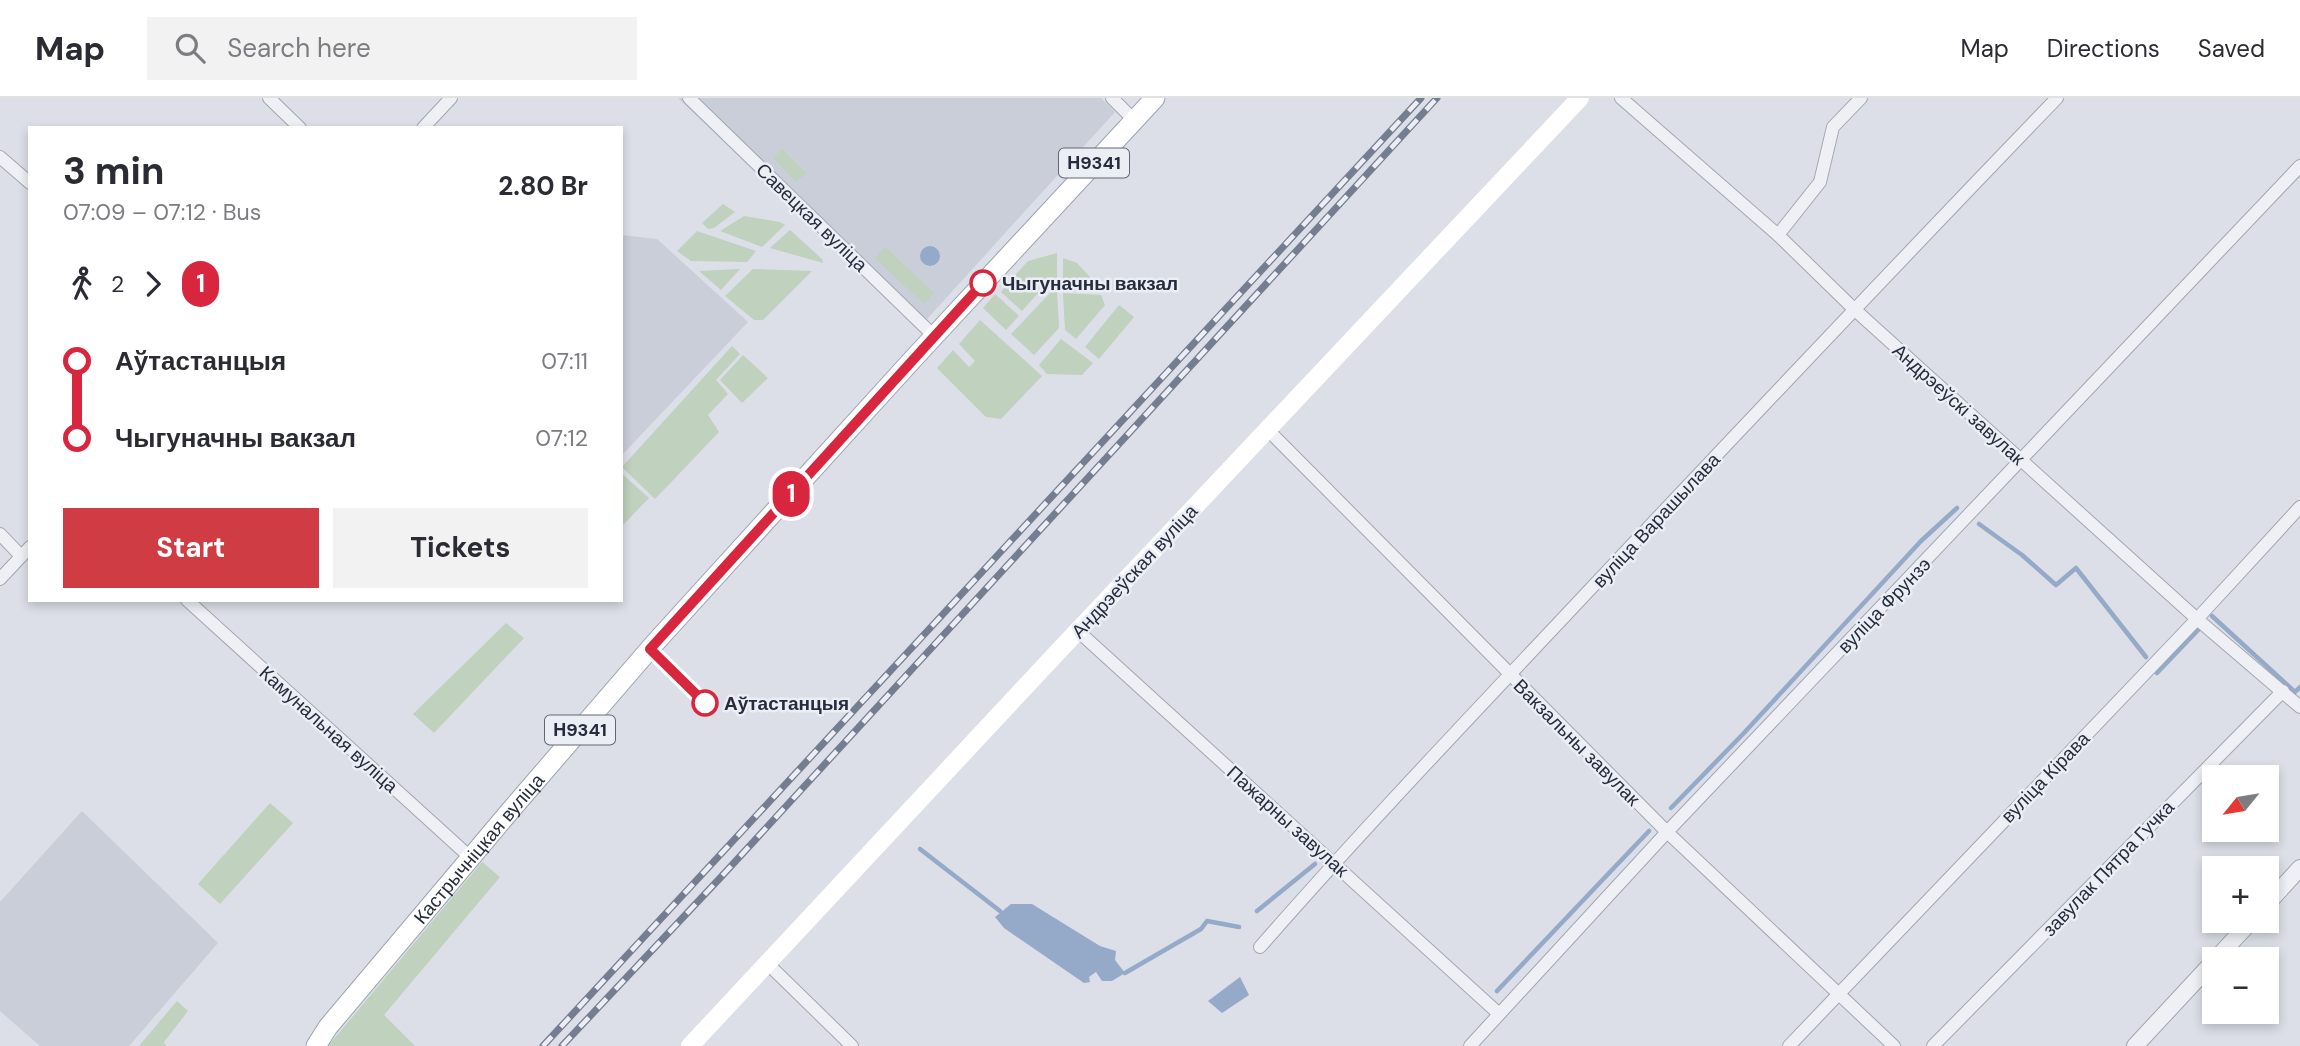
<!DOCTYPE html>
<html lang="en">
<head>
<meta charset="utf-8">
<style>
  body { margin:0; font-family:"DM Sans",sans-serif; background:#f2f2f3; color:#2b2b33; height:100vh; display:flex; flex-direction:column; font-size:26px; white-space:nowrap }
  * { box-sizing:border-box; margin:0 }
  p { font-size:23px; color:#7c7c81 }
  .icon { flex:none; width:38px; height:38px; fill:none; stroke:currentColor; stroke-width:2; stroke-linecap:round; stroke-linejoin:round }
  .map { position:relative; flex:1; overflow:hidden }
  .details { position:absolute; left:28px; top:28px; width:595px; height:476px; display:flex; flex-direction:column; background:#fff; border-radius:0px; box-shadow:0 4px 10px #0003 }
  .details>* { flex:none }
  .badge { padding:0 14px; border-radius:23px; font-size:24px; line-height:46px }
  .needle { width:46px; rotate:240deg }
  .fabs { position:absolute; left:2202px; top:667px; display:grid; gap:14px }
  .fabs a { display:grid; place-items:center; width:77px; height:77px; border-radius:0px; background:#fff; box-shadow:0 4px 10px #0003; font-size:35px }
  .map>.badge { position:absolute; translate:-50% -50%; box-shadow:0 0 0 4px #fff }
  .legs { display:flex; align-items:center; gap:10px; height:77px; padding:0 35px; font-size:23px }
  .legs p { margin-inline-start:auto }
  .head { display:flex; align-items:center; justify-content:space-between; height:119px; padding:0 35px }
  h1 { font-size:38px; font-weight:700; line-height:52px }
  .cta { display:flex; gap:14px; margin-top:auto; padding:14px 35px }
  .cta a { flex:1; height:80px; border-radius:0px; background:#d03c43; color:#fff; font-size:28px; font-weight:700; line-height:80px; text-align:center }
  .cta a+a { background:#f2f2f3; color:#2b2b33 }
  ul { padding:0 35px; list-style:none }
  li { display:flex; align-items:center; gap:24px; height:77px; font-size:26px }
  li i { display:grid; place-items:center; width:10px; height:100%; margin:0 9px; background:currentColor }
  li i::after { content:''; width:18px; height:18px; margin:-9px; border:5px solid; border-radius:50%; background:#fff }
  li p { margin-inline-start:auto }
  li:first-child i { background:linear-gradient(#0000 50%,currentColor 0) }
  li:last-child i { background:linear-gradient(currentColor 50%,#0000 0) }
  header { display:flex; align-items:center; gap:42px; box-sizing:border-box; height:98px; padding:0 35px; background:#fff; border-bottom:2px solid #e1e1e2 }
  header strong { font-size:33px }
  nav { display:flex; gap:38px; margin-inline-start:auto; font-size:24px }
  .search { width:490px; height:63px; background:#f2f2f3; display:flex; align-items:center; gap:18px; box-sizing:border-box; padding:0 24px; border-radius:0px; color:#7c7c81; font-size:26px }
  .map>svg:first-child { display:block }
  .built { fill:#caced9 }
  .green { fill:#c0d1bd }
  .water { fill:#95a9c8 }
  .lines { fill:none; stroke-linecap:round; stroke-linejoin:round }
  .stream { stroke:#95a9c8; stroke-width:4.5 }
  .minor-casing { stroke:#a1a6b1; stroke-width:14 }
  .tertiary-casing { stroke:#a1a6b1; stroke-width:18 }
  .primary-casing { stroke:#9ba2b2; stroke-width:21 }
  .minor { stroke:#eff0f5; stroke-width:12 }
  .tertiary { stroke:#eff0f5; stroke-width:16 }
  .secondary { stroke:#fff; stroke-width:18 }
  .primary { stroke:#fff; stroke-width:19 }
  .rail-casing { stroke:#757d90; stroke-width:7 }
  .rail { stroke:#ebeef4; stroke-width:4.5; stroke-dasharray:13; stroke-linecap:butt }
  .line-1-casing { stroke:#fff; stroke-width:16 }
  .line-1 { stroke:#d7263d; stroke-width:10 }
  .stop-1-dot { fill:#fff; stroke:#d7263d; stroke-width:3.5 }
  .labels { text-anchor:middle; stroke-width:5; stroke-linejoin:round; paint-order:stroke }
  .shield { fill:#ebeef4; stroke:#606674; stroke-width:2 }
  .shield-label { font-size:18px; font-weight:bold; fill:#252c3d }
  .street-label { font-size:19px; fill:#252c3d; stroke:#ebeef4 }
  .stop-label { font-size:19px; font-weight:bold; fill:#252c3d; stroke:#ebeef4; text-anchor:start }
</style>
</head>
<body>
<header>
<strong>Map</strong>
<div class="search"><svg class="icon" aria-label="search" viewBox="0 0 24 24"><circle cx="10" cy="10" r="6"/><path d="M15 15l6 6"/></svg>Search here</div>
<nav><a>Map</a><a>Directions</a><a>Saved</a></nav>
</header>
<div class="map">
<svg width="2300" height="948" viewBox="0 0 2300 948">
  <rect width="100%" height="100%" fill="#dcdfe7"/>
  <g class="built">
    <path d="M678 0H1101L1115 14 918 231Z"/>
    <path d="M621 137 657 141 748 224 621 358Z"/>
    <path d="M82 713 218 845 129 948H40L0 913V804Z"/>
  </g>
  <g class="green">
    <path d="M782 51 806 75 796 84 773 60Z"/>
    <path d="M723 106 735 114 714 130 708 131 702 125Z"/>
    <path d="M744 118 780 124 785 127 762 149 720 133Z"/>
    <path d="M790 132 822 161 823 165 770 150Z"/>
    <path d="M697 133 756 153 747 164 691 163 677 153Z"/>
    <path d="M885 149 934 195 924 206 875 160Z"/>
    <path d="M1057 155V186L1010 183 1028 163Z"/>
    <path d="M1063 160 1077 165 1099 189 1063 186Z"/>
    <path d="M740 171 721 192 699 173Z"/>
    <path d="M753 171 812 173 763 222H754L725 198Z"/>
    <path d="M1004 190 1039 194 1022 213 1001 194Z"/>
    <path d="M1051 194H1057L1059 230 1034 257 1011 236Z"/>
    <path d="M1063 195 1101 197 1105 207 1076 241 1065 232Z"/>
    <path d="M995 196 1019 218 1006 232 983 210Z"/>
    <path d="M1119 207 1134 219 1099 261 1085 249Z"/>
    <path d="M980 222 1042 278 1001 321 986 319 937 270 953 252 969 269 975 263 959 246Z"/>
    <path d="M1061 241 1093 265 1082 277 1047 276 1039 267Z"/>
    <path d="M732 248 740 256 716 282 728 296 708 317 719 334 655 401 622 369Z"/>
    <path d="M743 257 768 280 742 305 720 282Z"/>
    <path d="M621 375 649 400 621 429Z"/>
    <path d="M506 525 524 540 434 635 413 616Z"/>
    <path d="M270 705 293 725 220 806 198 786Z"/>
    <path d="M482 764 500 779 384 917 415 948H328Z"/>
    <path d="M177 903 188 913 164 944 166 948H139Z"/>
  </g>
  <g class="water">
    <circle cx="930" cy="158" r="10"/>
    <path d="M1011 806H1032L1100 848 1116 853 1115 862 1125 875 1112 883H1102L1096 874 1089 879 1090 884 1084 885 1004 830 995 819Z"/>
    <path d="M1240 879 1249 897 1222 915 1208 903Z"/>
  </g>
  <g class="lines">
    <g class="stream">
      <path d="M1979 426 2022 457 2056 487 2076 470 2146 559"/>
      <path d="M2212 518 2295 594 2300 589"/>
      <path d="M2157 575 2199 531"/>
      <path d="M1671 710 1743 636 1921 443 1957 410"/>
      <path d="M920 751 1000 813"/>
      <path d="M1257 813 1315 766"/>
      <path d="M1125 875 1201 831 1207 823 1239 829"/>
      <path d="M1497 893 1649 733"/>
    </g>
    <g class="minor-casing">
      <g id="minor">
        <path d="M269 0 300 30"/>
        <path d="M689 0 934 238"/>
        <path d="M1112 0 1134 22"/>
        <path d="M1621 0 1778 137 1854 211 2197 521 2300 609"/>
        <path d="M423 30 451 0"/>
        <path d="M0 59 30 85"/>
        <path d="M1778 137 1820 84 1833 29 1861 0"/>
        <path d="M1268 332 1667 734 1894 948"/>
        <path d="M0 436 21 458"/>
        <path d="M0 481 30 449"/>
        <path d="M187 502 471 760"/>
        <path d="M1078 533 1498 915"/>
        <path d="M1260 849C1364 730 1473 616 1581 501 1739 333 1897 166 2057 0"/>
        <path d="M768 866 852 948"/>
        <path d="M1470 948 1667 734 2300 68"/>
        <path d="M1789 948 2197 521 2300 409"/>
        <path d="M1933 948 2283 593"/>
      </g>
    </g>
    <g class="tertiary-casing">
      <g id="tertiary">
        <path d="M2266 807 2300 770"/>
        <path d="M2216 861 2252 822"/>
        <path d="M2135 948 2214 863"/>
      </g>
    </g>
    <g class="primary-casing">
      <g id="primary">
        <path id="s1" d="M316 948 328 929 510 713 654 546 913 261 1155 0"/>
      </g>
    </g>
    <use href="#minor" class="minor"/>
    <use href="#tertiary" class="tertiary"/>
    <path class="secondary" d="M690 948 1053 559 1580 0"/>
    <use href="#primary" class="primary"/>
    <g class="rail-casing">
      <g id="rail">
        <path d="M543 948 1421 0"/>
        <path d="M562 948 721 779 1437 0"/>
      </g>
    </g>
    <use href="#rail" class="rail"/>
  </g>
  <g class="lines">
    <g class="line-1-casing">
      <path id="line-1" d="M705 605 650 551 983 185"/>
    </g>
    <use href="#line-1" class="line-1"/>
  </g>
  <g class="stop-1-dot">
    <circle cx="983" cy="185" r="12"/>
    <circle cx="705" cy="605" r="12"/>
  </g>
  <g class="labels">
    <g class="shield">
      <rect x="1059" y="50.5" width="70" height="29" rx="5"/>
      <rect x="545" y="617.5" width="70" height="29" rx="5"/>
    </g>
    <g class="shield-label">
      <text x="1094" y="71">Н9341</text>
      <text x="580" y="638">Н9341</text>
    </g>
    <g class="street-label">
      <text transform="translate(812 119) rotate(44)" y="7">Савецкая вуліца</text>
      <text transform="translate(1959 306) rotate(42)" y="7">Андрэеўскі завулак</text>
      <text transform="translate(1656 422) rotate(-47)" y="7">вуліца Варашылава</text>
      <text transform="translate(1134 473) rotate(-47)" y="7">Андрэеўская вуліца</text>
      <text transform="translate(1884 507) rotate(-46)" y="7">вуліца Фрунзэ</text>
      <text transform="translate(329 631) rotate(42)" y="7">Камунальная вуліца</text>
      <text transform="translate(1577 644) rotate(45)" y="7">Вакзальны завулак</text>
      <text transform="translate(2045 679) rotate(-46)" y="7">вуліца Кірава</text>
      <text transform="translate(1288 723) rotate(42)" y="7">Пажарны завулак</text>
      <text dy="7" stroke="none"><textPath href="#s1" startOffset="256">Кастрычніцкая вуліца</textPath></text>
      <text transform="translate(2108 770) rotate(-46)" y="7">завулак Пятра Гучка</text>
    </g>
    <g class="stop-label">
      <text x="1002" y="192">Чыгуначны вакзал</text>
      <text x="724" y="612">Аўтастанцыя</text>
    </g>
  </g>
</svg>
<div class="fabs">
<a><svg class="needle" viewBox="-14 -14 28 28"><path d="M0-13l5 13h-10z" fill="#e53935"/><path d="M0 13l5-13h-10z" fill="#7c7c81"/></svg></a>
<a>+</a>
<a>−</a>
</div>
<b class="badge" style="left:791px;top:396px;background:#d7263d;color:#fff">1</b>
<section class="details">
<div class="head"><div><h1>3 min</h1><p>07:09 – 07:12 · Bus</p></div><b>2.80 Br</b></div>
<div class="legs"><svg class="icon" aria-label="walk" viewBox="0 0 24 24"><circle cx="13" cy="4" r="2"/><path d="M13 8l-2 6 4 7M11 14l-3 7M7 12l3-4h3l4 4"/></svg>2<svg class="icon" aria-label="forward" viewBox="0 0 24 24"><path d="M9 5l7 7-7 7"/></svg><b class="badge" style="background:#d7263d;color:#fff">1</b></div>
<ul>
<li><i style="color:#d7263d"></i><b>Аўтастанцыя</b><p>07:11</p></li>
<li><i style="color:#d7263d"></i><b>Чыгуначны вакзал</b><p>07:12</p></li>
</ul>
<div class="cta"><a>Start</a><a>Tickets</a></div>
</section>
</div>
</body>
</html>
